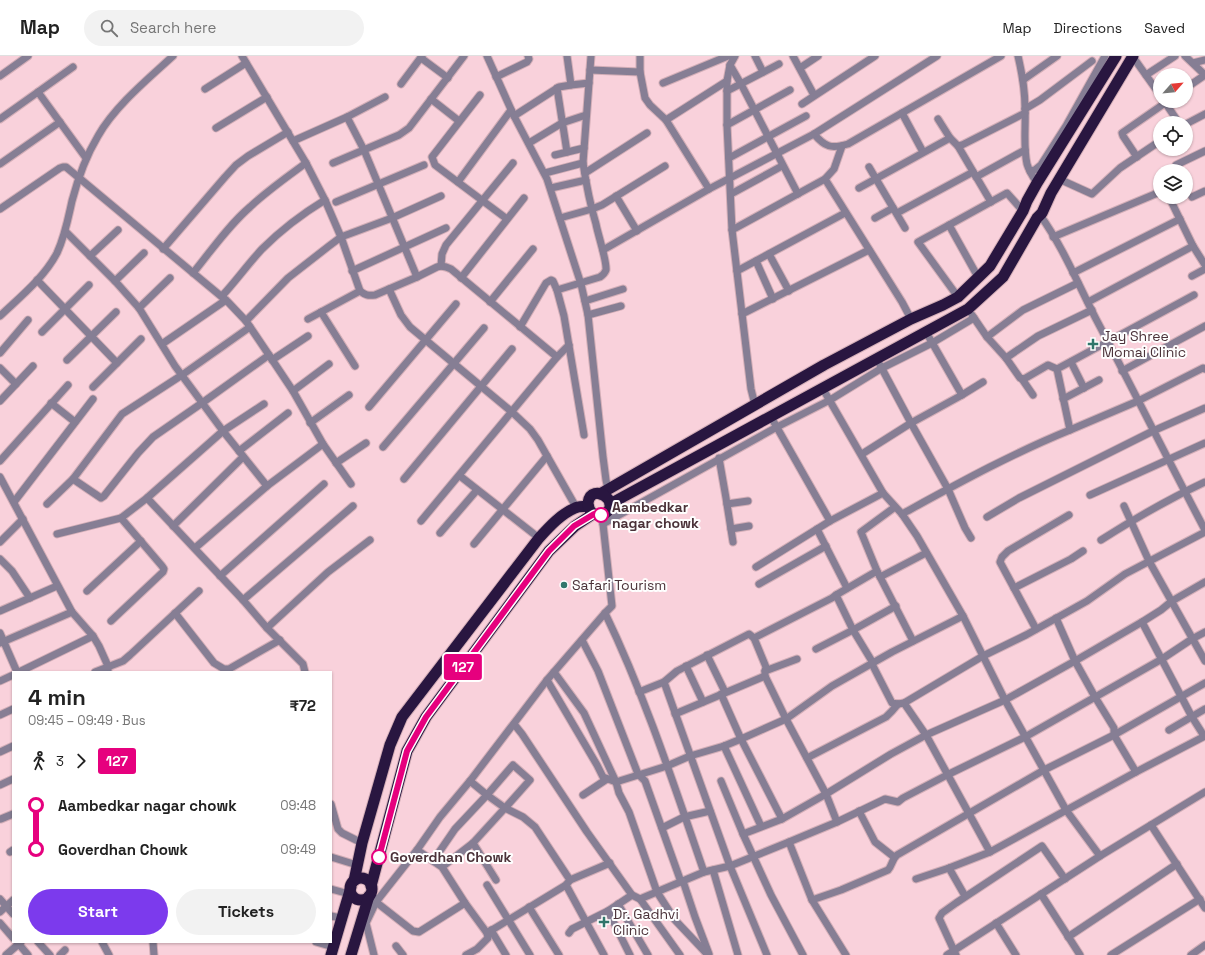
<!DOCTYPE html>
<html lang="en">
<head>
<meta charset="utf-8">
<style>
  body { margin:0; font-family:"Space Grotesk",sans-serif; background:#f2f2f2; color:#222; height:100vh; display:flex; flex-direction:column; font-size:15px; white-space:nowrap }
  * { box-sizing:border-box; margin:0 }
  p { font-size:13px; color:#767676 }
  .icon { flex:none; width:22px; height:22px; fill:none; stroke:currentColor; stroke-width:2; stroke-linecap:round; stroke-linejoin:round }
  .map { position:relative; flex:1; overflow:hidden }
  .panel { position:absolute; left:12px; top:615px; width:320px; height:272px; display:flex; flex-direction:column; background:#fff; border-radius:0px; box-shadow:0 1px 3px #0004 }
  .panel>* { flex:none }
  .badge { padding:0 8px; border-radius:3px; font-size:14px; line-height:26px }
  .needle { width:26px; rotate:63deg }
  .tools { position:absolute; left:1153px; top:12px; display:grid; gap:8px }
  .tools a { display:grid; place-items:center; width:40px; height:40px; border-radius:50%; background:#fff; box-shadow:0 1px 3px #0004; font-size:20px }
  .map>.badge { position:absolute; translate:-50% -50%; box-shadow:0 0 0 2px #fff }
  .legs { display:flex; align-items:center; gap:6px; height:44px; padding:0 16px; font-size:13px }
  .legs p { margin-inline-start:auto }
  .head { display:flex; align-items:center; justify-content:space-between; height:68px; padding:0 16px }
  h1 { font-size:22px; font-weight:700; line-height:30px }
  .primary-button { display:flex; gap:8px; margin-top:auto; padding:8px 16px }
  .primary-button a { flex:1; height:46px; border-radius:24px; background:#7c3aed; color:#fff; font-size:16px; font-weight:700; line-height:46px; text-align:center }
  .primary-button a+a { background:#f2f2f2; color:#222 }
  ul { padding:0 16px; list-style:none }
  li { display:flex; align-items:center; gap:14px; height:44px; font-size:15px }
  li i { display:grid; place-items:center; width:6px; height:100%; margin:0 5px; background:currentColor }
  li i::after { content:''; width:10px; height:10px; margin:-5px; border:3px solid; border-radius:50%; background:#fff }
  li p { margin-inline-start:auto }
  li:first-child i { background:linear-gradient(#0000 50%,currentColor 0) }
  li:last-child i { background:linear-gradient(currentColor 50%,#0000 0) }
  header { display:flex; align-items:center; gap:24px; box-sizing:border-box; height:56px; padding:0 20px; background:#fff; border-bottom:1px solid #e0e0e0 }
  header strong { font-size:19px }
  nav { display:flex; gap:22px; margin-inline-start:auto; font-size:14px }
  .search { width:280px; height:36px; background:#f2f2f2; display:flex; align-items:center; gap:10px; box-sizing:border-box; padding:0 14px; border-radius:22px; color:#767676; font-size:15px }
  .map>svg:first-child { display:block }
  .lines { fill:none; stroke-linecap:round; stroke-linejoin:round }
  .minor-casing { stroke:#d3aeb7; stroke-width:9 }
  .highway-casing { stroke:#d3aeb7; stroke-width:13 }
  .minor { stroke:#867e94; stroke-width:7 }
  .highway { stroke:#291640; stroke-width:11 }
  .line-1-casing { stroke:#fff; stroke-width:9 }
  .line-1 { stroke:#e6007e; stroke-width:6 }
  .poi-dot { fill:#30766b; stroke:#fefefe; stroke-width:1.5 }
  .stop-1-dot { fill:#fff; stroke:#e6007e; stroke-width:2 }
  .labels { text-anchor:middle; stroke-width:4; stroke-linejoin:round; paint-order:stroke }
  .poi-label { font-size:14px; fill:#4b3239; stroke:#fefefe; text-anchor:start }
  .stop-label { font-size:14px; font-weight:bold; fill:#4b3239; stroke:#fefefe; text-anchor:start }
</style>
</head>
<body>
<header>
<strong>Map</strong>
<div class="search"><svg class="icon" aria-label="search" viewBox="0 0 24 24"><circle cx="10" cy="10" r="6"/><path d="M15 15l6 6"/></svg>Search here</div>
<nav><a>Map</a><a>Directions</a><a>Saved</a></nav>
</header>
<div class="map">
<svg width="1205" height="899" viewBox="0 0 1205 899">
  <rect width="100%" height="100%" fill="#f9d1db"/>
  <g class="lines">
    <g class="minor-casing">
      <g id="minor">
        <path d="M242 0 306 107 325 144 341 181 360 235C365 239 368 240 375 239L417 221 437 211 441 210 446 211 451 213 557 301"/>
        <path d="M487 0 514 60 547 123 581 228 588 259 603 401 606 424 608 433"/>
        <path d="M567 0 571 29"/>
        <path d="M640 0V16L645 42 650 49 666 64 709 133"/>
        <path d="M735 0 730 9 727 25V69L732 174 751 333 755 349"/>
        <path d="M755 0 763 16"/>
        <path d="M793 0 814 39"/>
        <path d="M1018 0C1022 17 1025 34 1025 52 1026 70 1023 90 1027 108 1029 115 1033 121 1037 127"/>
        <path d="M1185 0 1205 19"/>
        <path d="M1133 1 1160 39"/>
        <path d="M421 2 448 22"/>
        <path d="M1193 7 1205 4"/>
        <path d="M730 9 741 28 798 138"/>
        <path d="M800 12 818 0"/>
        <path d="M590 14 640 16"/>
        <path d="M1146 19 1175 0"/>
        <path d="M0 20 28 0"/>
        <path d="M496 21 527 6 529 3 528 0"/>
        <path d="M1023 24 1057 0"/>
        <path d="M663 27 728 0"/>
        <path d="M401 28 422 0"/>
        <path d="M557 32 567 96"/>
        <path d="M1186 32 1205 19"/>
        <path d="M205 33 246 7"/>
        <path d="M727 35 779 8"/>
        <path d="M38 36 73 11"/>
        <path d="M480 39 432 101 435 109 507 163"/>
        <path d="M431 43 459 65"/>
        <path d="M1164 45 1179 67"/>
        <path d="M802 48 875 0"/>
        <path d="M1025 53 1040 44 1092 5"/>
        <path d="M902 57 923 96"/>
        <path d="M514 60 559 31 571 29 589 27"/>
        <path d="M347 61 364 94 417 221"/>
        <path d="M0 63 38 36 86 102"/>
        <path d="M938 63 950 82"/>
        <path d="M666 64 727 25"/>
        <path d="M1186 68 1205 58"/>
        <path d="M727 69 790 34"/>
        <path d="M216 72 267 41"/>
        <path d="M814 78C825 91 831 93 848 88L1001 0"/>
        <path d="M293 85 347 61 385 41"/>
        <path d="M529 87 562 67 586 59"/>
        <path d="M958 90 991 146"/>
        <path d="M555 99 584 92"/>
        <path d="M1137 101 1123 80 1122 77 1168 45"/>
        <path d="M729 102 806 60"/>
        <path d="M333 107 399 79 409 72 464 0"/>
        <path d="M0 108 60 66"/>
        <path d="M1176 109 1205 95"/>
        <path d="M869 111 905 172"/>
        <path d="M1030 115 1035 114 1041 109 1066 70 1105 0"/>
        <path d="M545 117 583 107"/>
        <path d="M585 117 647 77"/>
        <path d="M976 121 1025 94"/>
        <path d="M825 123 902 246 911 263"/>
        <path d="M1059 123 1092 138 1120 112 1160 85"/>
        <path d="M458 126 511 54"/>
        <path d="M551 132 586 124"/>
        <path d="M859 132 950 82 958 90 962 89 1025 57"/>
        <path d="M731 138 782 110"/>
        <path d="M616 140 637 175"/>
        <path d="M1169 141 1193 190 1205 209"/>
        <path d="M1192 141 1205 135"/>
        <path d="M336 146 424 109"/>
        <path d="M0 153 60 112 63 111H66L228 246 246 265 269 299 293 335 323 388 351 428"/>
        <path d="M897 157 973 116"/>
        <path d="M1040 159C1063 191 1078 228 1096 263 1133 333 1168 404 1205 474"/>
        <path d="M560 162 592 153 602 149 665 110"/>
        <path d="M875 162 893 152"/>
        <path d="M949 169 918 186 958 241"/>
        <path d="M732 174 825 123 834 113 842 90"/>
        <path d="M66 176 115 225 139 252 175 310 223 375 267 430"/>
        <path d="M1053 181 1160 136"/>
        <path d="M163 193 225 121 236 109 248 100 288 76"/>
        <path d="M603 194 709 133 814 78 937 0"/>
        <path d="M769 198 789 235"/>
        <path d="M90 200 118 174"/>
        <path d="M756 205 773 243"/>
        <path d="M441 210 442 198 446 189 513 107"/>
        <path d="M352 215 446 172"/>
        <path d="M737 215 845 157"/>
        <path d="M193 217C211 195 228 170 250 151 267 135 287 121 306 107"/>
        <path d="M1073 217 1180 163"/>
        <path d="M1192 220 1205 213"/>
        <path d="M978 221 949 169 1007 137 1023 155"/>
        <path d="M461 222 524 142"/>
        <path d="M37 224 117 307"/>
        <path d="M115 225 144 197"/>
        <path d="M389 233 401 259 410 271 512 356 530 373 538 384 576 451"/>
        <path d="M557 234 600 221C603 219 605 217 606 214 607 205 598 179 596 168 590 148 586 127 583 107L591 0"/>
        <path d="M222 240C236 225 248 208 262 193 281 174 302 158 325 144"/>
        <path d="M585 245 623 233"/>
        <path d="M490 246 533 193"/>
        <path d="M1088 246 1193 190"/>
        <path d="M139 252 170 222"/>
        <path d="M742 258 869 194"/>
        <path d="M588 259 621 250"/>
        <path d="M972 259 987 281 1006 302 1020 322 1024 323 1048 309 1057 313"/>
        <path d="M0 260C20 241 44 222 57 197 65 180 68 163 72 145 78 122 86 100 98 80 115 50 148 23 173 0"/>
        <path d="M308 263 321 256"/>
        <path d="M246 265 288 222 329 190 341 181 392 162 441 140"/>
        <path d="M520 271 546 227 551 224 553 225 557 234 564 260 584 379"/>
        <path d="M42 276 89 229"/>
        <path d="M987 281 1023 254 1078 227"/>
        <path d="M162 288 226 244"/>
        <path d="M0 297 28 264"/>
        <path d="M1006 302 1038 280 1092 254"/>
        <path d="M67 304 116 256"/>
        <path d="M272 304 308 280"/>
        <path d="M1071 306 1084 332"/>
        <path d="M880 309 911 367 948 433 965 472 971 482"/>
        <path d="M355 310 321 256 360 235"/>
        <path d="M0 312 16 328"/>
        <path d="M1122 315 1205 270"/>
        <path d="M1022 323 1033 339"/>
        <path d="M93 331 141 283"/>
        <path d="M823 333 883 437 902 458 917 480 963 560 1005 644 1066 754 1100 800"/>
        <path d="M293 335 329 308"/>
        <path d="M962 339 983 326"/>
        <path d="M1063 343 1099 324"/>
        <path d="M0 345 33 310"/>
        <path d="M51 347 75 366"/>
        <path d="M369 351 456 248"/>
        <path d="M771 361 830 465"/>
        <path d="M310 367 349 339"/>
        <path d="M1070 374 1138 345 1203 312 1205 313"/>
        <path d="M383 391 484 272"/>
        <path d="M239 395 288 357"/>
        <path d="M862 398 911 367 962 339 926 276"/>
        <path d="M719 402 726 442 733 486"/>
        <path d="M0 405 68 329"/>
        <path d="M336 407 366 387"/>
        <path d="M460 420 539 482"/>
        <path d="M0 421 72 556 93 580 99 590 108 610V616"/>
        <path d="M73 423 101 442 104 440 138 397 153 381 202 347 269 299"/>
        <path d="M404 423 512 293"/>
        <path d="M1090 439 1205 387"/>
        <path d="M147 442 243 544 267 572 303 608 305 616"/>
        <path d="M14 446 93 343"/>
        <path d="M47 448 73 423 122 358 182 319 250 271"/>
        <path d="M727 448 748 445"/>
        <path d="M1124 450 1149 505 1205 605"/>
        <path d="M902 458C957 428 1011 398 1070 374L1057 313 1194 239"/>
        <path d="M987 461 1019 442 1153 375 1205 352"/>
        <path d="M421 465 557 301 569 289"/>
        <path d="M603 468 777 371 830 344 882 312 932 287 974 262"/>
        <path d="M173 470 243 401"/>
        <path d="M731 473 749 470"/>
        <path d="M817 473 847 532"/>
        <path d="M440 477 477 434"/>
        <path d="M57 478 121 462 147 442 223 375 264 348"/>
        <path d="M1101 484C1134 463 1169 443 1205 426"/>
        <path d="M0 486 23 463"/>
        <path d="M474 488 547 400"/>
        <path d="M195 492 267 430 323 388"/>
        <path d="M0 503 12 515 30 542"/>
        <path d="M756 511 830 465 883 437"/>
        <path d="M877 515 861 476 895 451"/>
        <path d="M220 520 324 428"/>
        <path d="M880 521 926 497"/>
        <path d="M759 528 826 490"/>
        <path d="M1014 532 1000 506 1002 501 1008 495 1069 459"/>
        <path d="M87 535 141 485"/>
        <path d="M836 539 877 515 913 585"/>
        <path d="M243 544 353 450"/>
        <path d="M0 555 57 530"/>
        <path d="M175 557 214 607 224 613H229L280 584"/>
        <path d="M605 557C645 640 674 729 704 816"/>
        <path d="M111 565 163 516 164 513 162 510 121 462"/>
        <path d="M1142 566 1192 661 1204 680"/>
        <path d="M267 572 328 516 370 484"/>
        <path d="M1036 573 1014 532 1071 503 1083 495"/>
        <path d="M0 577 17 616"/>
        <path d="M582 584 598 615 638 718 645 725 681 826"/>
        <path d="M0 587 72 556"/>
        <path d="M816 593 853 574 896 550"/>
        <path d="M707 599 725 636"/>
        <path d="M872 608 892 647 898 648 904 647 983 600 1026 579 1087 545 1125 518 1205 476"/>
        <path d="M686 610 703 646"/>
        <path d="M765 615 797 603"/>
        <path d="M19 616 93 580"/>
        <path d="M95 616 123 605 130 599 199 535"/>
        <path d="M554 616 584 657 616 726"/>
        <path d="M547 624 597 709 603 721 616 726"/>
        <path d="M0 625 13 619"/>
        <path d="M664 626 730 810 767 899"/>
        <path d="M639 636 664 626 677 615 749 578 754 582"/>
        <path d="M721 638 741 683 782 763"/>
        <path d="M904 647 926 679 990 796 1136 716 1114 679V672L1095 641 1075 605 1056 562"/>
        <path d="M675 658 765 620"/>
        <path d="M0 659 13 653"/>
        <path d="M514 668 522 678 587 776 632 839 640 843 680 899"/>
        <path d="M1169 674 1205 653"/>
        <path d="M724 690 761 770"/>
        <path d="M0 696 13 690"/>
        <path d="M807 702 886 661 892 655 898 648"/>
        <path d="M1136 716 1205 680"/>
        <path d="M721 725 743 778 771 839 803 899"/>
        <path d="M0 729 13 723"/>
        <path d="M583 739 607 723"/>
        <path d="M331 748 338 773 342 777 362 787"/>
        <path d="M859 755 875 786 894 801"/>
        <path d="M1 763 13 758"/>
        <path d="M837 766 826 738 786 663 765 620V615L766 611 754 582 832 542 836 539 853 574 873 607"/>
        <path d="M1151 769 1205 852"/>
        <path d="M662 772 684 761 710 755"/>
        <path d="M743 778 782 763 826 738 891 698 926 679 1005 644 1075 605 1142 566 1161 554 1172 545 1205 526"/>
        <path d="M789 786 812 844 846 899"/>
        <path d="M473 787 496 824"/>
        <path d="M10 796 13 794"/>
        <path d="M331 801 357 809"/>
        <path d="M433 805 455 773 487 739 513 709 530 724 505 752 487 739 470 725"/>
        <path d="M442 811 473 787 505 752 523 761 535 771 570 824 566 829 487 877 465 847 442 811 417 794 440 761 470 725 547 624 605 557 612 550 602 459"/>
        <path d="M949 812 965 840"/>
        <path d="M713 814 738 899"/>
        <path d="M916 823 949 812 990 796"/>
        <path d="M570 824 610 807"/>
        <path d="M683 825 695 861 709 898"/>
        <path d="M487 829 530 899"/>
        <path d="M566 829 604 899"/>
        <path d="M331 833 349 838"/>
        <path d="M1041 838 1080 899"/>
        <path d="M375 842 376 846 413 875 419 876 465 847"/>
        <path d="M0 843 13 858"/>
        <path d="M640 843 704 816 730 810 789 786 837 766 885 743 898 746 903 742 947 719 1025 681 1162 603 1192 583 1205 576"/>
        <path d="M812 844 841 834 888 814C892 810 892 803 897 799L1044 714 1114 679 1205 627"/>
        <path d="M618 848 648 899"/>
        <path d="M529 851 559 899"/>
        <path d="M608 855 630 899"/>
        <path d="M0 856 13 844"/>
        <path d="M331 860 341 862"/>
        <path d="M0 867 13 882"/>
        <path d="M996 867 1016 899"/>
        <path d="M491 874 506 899"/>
        <path d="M569 877 572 873 608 855 632 839"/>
        <path d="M1068 881 1177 808"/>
        <path d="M17 886 28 899"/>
        <path d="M38 886 50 899"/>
        <path d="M102 886 109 899"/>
        <path d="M153 886 154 899"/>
        <path d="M316 886 333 891"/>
        <path d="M396 890 403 899"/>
        <path d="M6 899 21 886"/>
        <path d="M60 899 65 894"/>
        <path d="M374 899 366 867 376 846 417 794"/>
        <path d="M466 899 477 893 488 882 487 877"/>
        <path d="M708 899 675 864 657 836 629 756 619 737 616 726 667 710 690 700 724 690 741 683 786 663 832 630 892 596 963 560"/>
        <path d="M947 899 1100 800 1205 736"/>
        <path d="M956 899 939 862 942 857 956 847 1042 790 1065 823"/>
        <path d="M1111 899 1200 843"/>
        <path d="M1191 899 1205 889"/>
      </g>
    </g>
    <g class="highway-casing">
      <g id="highway">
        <path d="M600 438 824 309 911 263 943 249 958 241 990 210 1023 155 1027 145 1037 127 1116 0"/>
        <path d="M610 448 968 253 1003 221 1037 162 1042 157 1051 137 1133 0"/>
        <circle cx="361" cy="833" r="11"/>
        <path d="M354 825 362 787 390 689 402 661 539 482C550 470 561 458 575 452 579 450 584 451 588 450"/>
        <path d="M371 830 407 695 426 661 549 495 575 470 593 458 602 459C626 448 591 424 588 447 588 452 590 455 593 458"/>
        <path d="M331 899 351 831"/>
        <path d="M351 899 369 840"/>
      </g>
    </g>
    <use href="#minor" class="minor"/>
    <use href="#highway" class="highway"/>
  </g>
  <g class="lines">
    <g class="line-1-casing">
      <path id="line-1" d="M379 801 407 695 426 661 549 495 574 470 594 458 601 459"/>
    </g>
    <use href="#line-1" class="line-1"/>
  </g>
  <g class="poi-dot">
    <path d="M1091 282h4v4h4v4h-4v4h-4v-4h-4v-4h4z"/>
    <circle cx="564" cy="529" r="4"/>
    <path d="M602 860h4v4h4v4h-4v4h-4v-4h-4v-4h4z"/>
  </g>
  <g class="stop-1-dot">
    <circle cx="601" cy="459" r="7"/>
    <circle cx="379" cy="801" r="7"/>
  </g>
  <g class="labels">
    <g class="poi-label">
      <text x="1102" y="285">Jay Shree<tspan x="1102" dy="16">Momai Clinic</tspan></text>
      <text x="572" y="534">Safari Tourism</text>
      <text x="613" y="863">Dr. Gadhvi<tspan x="613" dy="16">Clinic</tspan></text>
    </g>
    <g class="stop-label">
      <text x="612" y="456">Aambedkar<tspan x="612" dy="16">nagar chowk</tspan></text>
      <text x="390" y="806">Goverdhan Chowk</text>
    </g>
  </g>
</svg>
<div class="tools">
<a><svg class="needle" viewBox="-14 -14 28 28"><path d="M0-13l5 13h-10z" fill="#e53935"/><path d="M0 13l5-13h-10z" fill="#767676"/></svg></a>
<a><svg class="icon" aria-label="locate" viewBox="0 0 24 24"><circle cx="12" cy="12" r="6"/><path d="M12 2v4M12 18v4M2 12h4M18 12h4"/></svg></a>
<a><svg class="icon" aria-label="layers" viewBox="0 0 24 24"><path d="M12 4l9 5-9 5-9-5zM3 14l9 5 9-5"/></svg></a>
</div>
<b class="badge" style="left:463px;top:611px;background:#e6007e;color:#fff">127</b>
<section class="panel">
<div class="head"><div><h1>4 min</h1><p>09:45 – 09:49 · Bus</p></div><b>₹72</b></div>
<div class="legs"><svg class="icon" aria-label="walk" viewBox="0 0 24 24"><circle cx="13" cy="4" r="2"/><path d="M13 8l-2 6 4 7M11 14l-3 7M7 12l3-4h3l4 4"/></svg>3<svg class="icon" aria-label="forward" viewBox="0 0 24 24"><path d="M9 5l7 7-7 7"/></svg><b class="badge" style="background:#e6007e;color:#fff">127</b></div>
<ul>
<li><i style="color:#e6007e"></i><b>Aambedkar nagar chowk</b><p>09:48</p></li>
<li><i style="color:#e6007e"></i><b>Goverdhan Chowk</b><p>09:49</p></li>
</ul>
<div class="primary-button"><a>Start</a><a>Tickets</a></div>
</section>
</div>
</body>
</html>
